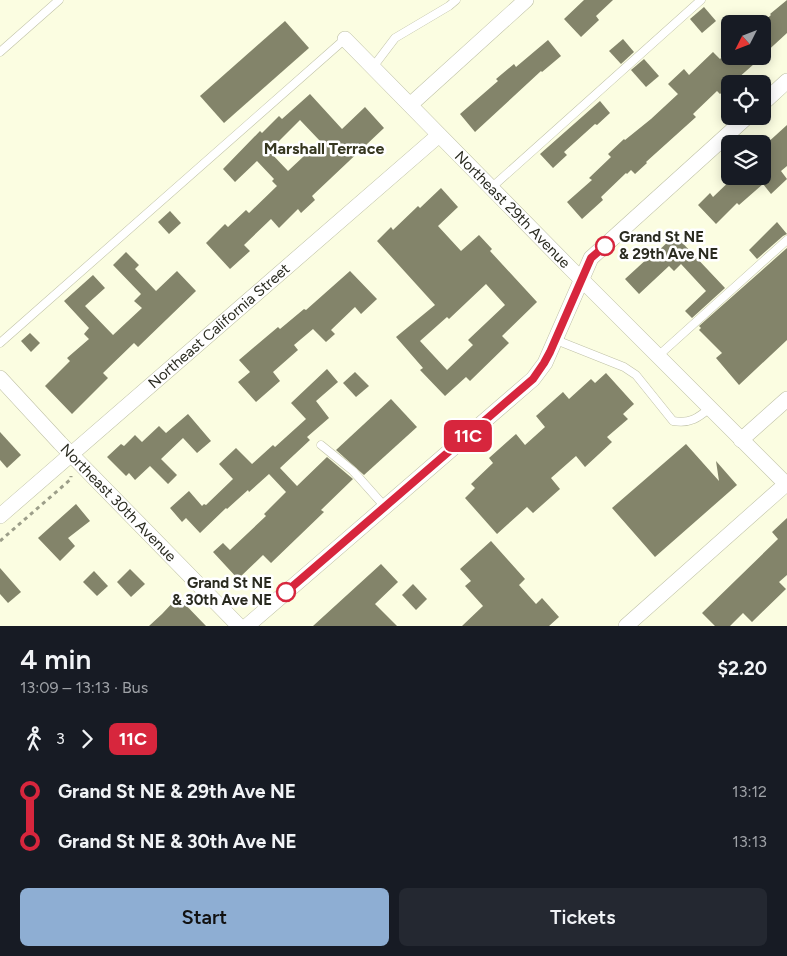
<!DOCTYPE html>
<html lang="en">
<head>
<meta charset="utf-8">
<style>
  body { margin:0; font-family:Figtree,sans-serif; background:#242831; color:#f1f3f6; height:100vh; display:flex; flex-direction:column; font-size:19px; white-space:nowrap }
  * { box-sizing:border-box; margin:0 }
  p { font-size:16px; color:#9ea1a6 }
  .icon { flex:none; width:28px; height:28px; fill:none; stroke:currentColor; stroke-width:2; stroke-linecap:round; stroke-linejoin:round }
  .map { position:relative; height:626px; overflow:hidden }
  .side { display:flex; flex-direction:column; background:#171b24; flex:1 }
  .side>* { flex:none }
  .badge { padding:0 10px; border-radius:8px; font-size:18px; line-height:32px }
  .needle { width:32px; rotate:228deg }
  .tools { position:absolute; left:721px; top:15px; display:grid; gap:10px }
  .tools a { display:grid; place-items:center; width:50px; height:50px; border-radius:8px; background:#171b24; box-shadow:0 2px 12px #0003; font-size:25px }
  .map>.badge { position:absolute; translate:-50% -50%; box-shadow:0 0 0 2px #fff }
  .legs { display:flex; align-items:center; gap:8px; height:55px; padding:0 20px; font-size:16px }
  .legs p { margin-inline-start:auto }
  .overview { display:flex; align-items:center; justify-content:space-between; height:85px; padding:0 20px }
  h1 { font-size:28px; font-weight:600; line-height:38px }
  .button { display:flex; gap:10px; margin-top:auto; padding:10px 20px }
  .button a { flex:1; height:58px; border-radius:8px; background:#8eaed3; color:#111; font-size:20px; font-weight:600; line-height:58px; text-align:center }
  .button a+a { background:#242831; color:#f1f3f6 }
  ul { padding:0 20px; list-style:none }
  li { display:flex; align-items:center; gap:18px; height:50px; font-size:19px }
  li i { display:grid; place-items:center; width:8px; height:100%; margin:0 6px; background:currentColor }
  li i::after { content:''; width:12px; height:12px; margin:-6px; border:4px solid; border-radius:50%; background:#171b24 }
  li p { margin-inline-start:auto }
  li:first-child i { background:linear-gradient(#0000 50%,currentColor 0) }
  li:last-child i { background:linear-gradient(currentColor 50%,#0000 0) }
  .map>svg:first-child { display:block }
  .building { fill:#83846a; fill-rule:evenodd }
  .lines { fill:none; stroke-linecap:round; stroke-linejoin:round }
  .service-casing { stroke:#bfc1a6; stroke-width:9 }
  .minor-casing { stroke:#bfc1a6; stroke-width:16 }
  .path { stroke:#9c9e89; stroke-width:3; stroke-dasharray:4 4; stroke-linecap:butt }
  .service { stroke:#fff; stroke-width:8 }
  .minor { stroke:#fff; stroke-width:15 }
  .line-1-casing { stroke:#fff; stroke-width:11 }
  .line-1 { stroke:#d7263d; stroke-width:8 }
  .stop-1-dot { fill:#fff; stroke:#d7263d; stroke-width:2.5 }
  .labels { text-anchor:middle; stroke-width:5; stroke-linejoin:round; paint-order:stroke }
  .street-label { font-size:15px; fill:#2a2b20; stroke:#fff }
  .stop-label { font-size:15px; font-weight:bold; fill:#2a2b20; stroke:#fff; text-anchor:start }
  .neighbourhood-label { font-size:16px; font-weight:bold; fill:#363720; stroke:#fff }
</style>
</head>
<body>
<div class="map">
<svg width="787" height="626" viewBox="0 0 787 626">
  <rect width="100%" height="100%" fill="#fbfde1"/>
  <g class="building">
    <path d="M584 0H613L596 16 599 20 581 37 564 19Z"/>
    <path d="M787 0V33L762 56V23L771 15 770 14Z"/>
    <path d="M704 7 716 21 702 33 690 19Z"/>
    <path d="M285 21 309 48 224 123 200 96Z"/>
    <path d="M623 39 634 52 621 64 609 51Z"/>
    <path d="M548 40 561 56 542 72 541 71 475 132 460 114 498 81 496 79 514 64 516 67Z"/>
    <path d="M730 50V56H763L720 94 717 91 693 114 696 117 646 162 647 163 635 174 631 170 627 174 626 173 601 197 603 200 582 219 567 202 592 180 589 178 611 157 608 154 624 139 625 140 651 119 678 94 668 84 684 69 689 75 713 52 720 59Z"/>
    <path d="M644 59 659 76 646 87 631 70Z"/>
    <path d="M310 94 342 129 365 107 384 128 312 196 315 200 301 213 298 209 279 228 271 219 244 245 250 251 230 269 206 243 225 224 228 227 246 210 249 213 277 186 272 181 274 179 257 161 235 182 223 169 260 131 262 133 279 116 282 119ZM300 120 320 141 288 171 269 151Z"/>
    <path d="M600 101 610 113 597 125 595 124 564 152 567 155 553 168 540 154Z"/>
    <path d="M787 125V166L781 171 787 179 771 194 763 184 739 205 737 203 716 224 698 205 710 193 713 197 735 176H762V153L768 148 765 145Z"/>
    <path d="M441 188 458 207 438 226 461 251 479 235 492 249 490 251 537 302 502 336 509 343 470 381 466 377 445 396 420 370 423 368 396 337 435 305 377 241 391 227 393 230 418 206 420 208ZM486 284 505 305 468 340 473 345 447 370 420 341 447 317 449 319Z"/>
    <path d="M170 211 181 223 169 234 158 222Z"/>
    <path d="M777 222 787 234 783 236 757 259 749 250Z"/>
    <path d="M675 235 725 288 692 318 685 311 706 291 681 264 674 271 669 266 639 294 625 279 649 257 651 258Z"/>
    <path d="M787 248V340L739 385 716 358 722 353 699 330 701 328 699 326Z"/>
    <path d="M126 252 139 265 135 269 156 291 177 271 196 291 138 347 134 343 103 373 108 378 72 414 45 386 70 361 67 358 89 339 84 334 89 328 64 301 93 275 105 288 85 306 113 335 142 308 134 301 141 294 113 265Z"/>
    <path d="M350 271 377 299 361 314 355 307 331 330 335 334 326 342 313 329 294 345 298 350 273 372 280 381 256 402 238 382 250 372 239 360 278 327 280 329 304 309 306 310Z"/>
    <path d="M30 333 40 343 31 352 21 341Z"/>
    <path d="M327 369 338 382 316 401 329 418 307 437 310 440 280 468 297 486 327 457 353 479 321 510 324 512 271 563 263 555 238 579 213 552 223 543 230 550 266 516 264 514 286 492 269 474 249 492 248 490 227 509 226 508 200 533 186 518 182 522 170 508 189 491 202 506 204 504 206 505 233 479 219 464 236 448 252 464 273 445 275 447 306 419 291 403Z"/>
    <path d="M355 372 369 386 356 397 343 383Z"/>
    <path d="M606 373 634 404 623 414 628 419 607 437 612 442 585 467 576 456 551 478 560 489 533 513 527 507 497 534 465 498 475 488 471 484 493 463 489 458 516 434 525 445 545 427 536 416 563 392 569 399 591 379 595 383Z"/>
    <path d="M391 399 417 427 364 475 336 450Z"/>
    <path d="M188 414 211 441 197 453 183 438 161 459 177 475 168 484 150 466 135 480 129 473 126 476 107 457 121 444 124 446 135 435 142 442 159 426 166 433Z"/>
    <path d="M0 432 21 455 7 468 0 460Z"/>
    <path d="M686 444 719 481 716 461 737 485 655 557 612 508Z"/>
    <path d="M76 504 90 521 68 538 75 546 60 561 38 538Z"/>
    <path d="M787 518V575L779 582 786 589 752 622 743 613 730 626H715L702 613 778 539 772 532Z"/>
    <path d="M491 541 525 579 519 585 536 604 542 598 559 617 549 626H462L483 606 465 586 471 581 460 569Z"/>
    <path d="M381 564 398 582 375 604 397 626H313Z"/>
    <path d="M0 568 21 592 8 603 0 594Z"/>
    <path d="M130 569 145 584 131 597 117 582Z"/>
    <path d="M94 571 108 586 97 596 83 582Z"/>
    <path d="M413 584 427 599 416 610 402 595Z"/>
    <path d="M178 597 206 626H149L162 614Z"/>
  </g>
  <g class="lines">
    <g class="service-casing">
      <g id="service">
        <path d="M0 52 59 0"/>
        <path d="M373 67 395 38 449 6 456 0"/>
        <path d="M491 188 701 0"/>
        <path d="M556 340 624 367 636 375 673 421C690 424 698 418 710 408"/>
        <path d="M0 343 345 39"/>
        <path d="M658 356 787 240"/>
        <path d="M321 445 353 471 386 508"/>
      </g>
    </g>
    <g class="minor-casing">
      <g id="minor">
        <path id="s1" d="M345 39 570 268 787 485"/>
        <path d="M762 104 787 81"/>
        <path d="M410 105 526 0"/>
        <path id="s2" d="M0 378 60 443 239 626"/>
        <path d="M741 440 787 399"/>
        <path id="s3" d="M0 516 439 135"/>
        <path d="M247 626 533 379 545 363 591 258 748 116"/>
        <path d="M626 626 786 484"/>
      </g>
    </g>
    <path class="path" d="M0 541 71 479V476"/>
    <use href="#service" class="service"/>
    <use href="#minor" class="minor"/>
  </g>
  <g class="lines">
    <g class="line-1-casing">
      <path id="line-1" d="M286 592 533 379 544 363 550 352 591 258 605 246"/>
    </g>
    <use href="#line-1" class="line-1"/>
  </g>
  <g class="stop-1-dot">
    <circle cx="605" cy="246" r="9"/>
    <circle cx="286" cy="592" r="9"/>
  </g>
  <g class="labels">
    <g class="street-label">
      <text dy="5" stroke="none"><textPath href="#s1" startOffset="239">Northeast 29th Avenue</textPath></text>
      <text dy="5" stroke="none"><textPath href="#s3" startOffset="290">Northeast California Street</textPath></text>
      <text dy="5" stroke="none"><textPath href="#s2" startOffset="172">Northeast 30th Avenue</textPath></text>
    </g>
    <g class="stop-label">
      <text x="619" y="242">Grand St NE<tspan x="619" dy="17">&amp; 29th Ave NE</tspan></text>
      <text x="272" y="588" text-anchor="end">Grand St NE<tspan x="272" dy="17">&amp; 30th Ave NE</tspan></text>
    </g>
    <g class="neighbourhood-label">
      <text x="324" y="154">Marshall Terrace</text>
    </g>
  </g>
</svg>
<div class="tools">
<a><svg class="needle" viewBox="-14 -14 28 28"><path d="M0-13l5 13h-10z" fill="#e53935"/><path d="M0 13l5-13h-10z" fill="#9ea1a6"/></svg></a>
<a><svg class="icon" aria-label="locate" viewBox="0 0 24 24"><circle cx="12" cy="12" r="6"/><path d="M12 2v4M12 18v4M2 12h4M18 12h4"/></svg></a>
<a><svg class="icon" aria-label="layers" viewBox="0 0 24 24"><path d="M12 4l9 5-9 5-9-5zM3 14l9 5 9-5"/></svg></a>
</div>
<b class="badge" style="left:468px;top:436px;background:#d7263d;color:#fff">11C</b>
</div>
<section class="side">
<div class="overview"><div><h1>4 min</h1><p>13:09 – 13:13 · Bus</p></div><b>$2.20</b></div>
<div class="legs"><svg class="icon" aria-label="walk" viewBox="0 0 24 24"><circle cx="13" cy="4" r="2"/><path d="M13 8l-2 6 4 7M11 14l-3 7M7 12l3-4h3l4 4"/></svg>3<svg class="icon" aria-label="forward" viewBox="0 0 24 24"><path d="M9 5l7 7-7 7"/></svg><b class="badge" style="background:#d7263d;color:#fff">11C</b></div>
<ul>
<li><i style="color:#d7263d"></i><b>Grand St NE &amp; 29th Ave NE</b><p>13:12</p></li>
<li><i style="color:#d7263d"></i><b>Grand St NE &amp; 30th Ave NE</b><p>13:13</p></li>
</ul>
<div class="button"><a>Start</a><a>Tickets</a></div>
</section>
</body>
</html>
